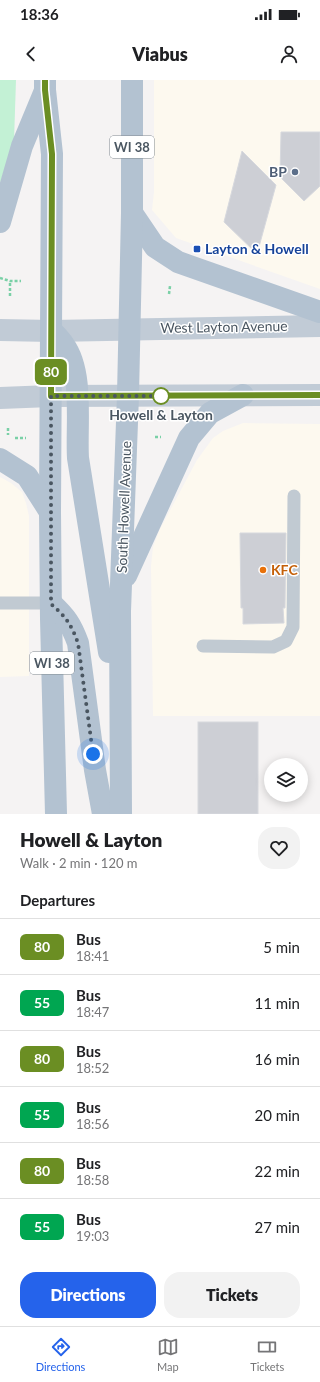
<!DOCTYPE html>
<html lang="en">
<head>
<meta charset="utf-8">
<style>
  body { margin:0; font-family:Lato,sans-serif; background:#f2f2f2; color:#202124; height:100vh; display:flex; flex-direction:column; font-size:15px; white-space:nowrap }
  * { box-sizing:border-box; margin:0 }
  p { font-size:13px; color:#757577 }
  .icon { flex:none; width:22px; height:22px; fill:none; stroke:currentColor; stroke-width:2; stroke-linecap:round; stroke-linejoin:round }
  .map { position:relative; height:734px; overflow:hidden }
  .sheet { display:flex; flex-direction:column; background:#fff; flex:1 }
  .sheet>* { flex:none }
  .badge { padding:0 8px; border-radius:6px; font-size:14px; line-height:26px }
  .tools { position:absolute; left:264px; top:678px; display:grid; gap:8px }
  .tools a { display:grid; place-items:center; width:44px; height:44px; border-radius:50%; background:#fff; box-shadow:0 2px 10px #0003; font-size:20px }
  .you { position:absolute; width:20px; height:20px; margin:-10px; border:3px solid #fff; border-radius:50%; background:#1a73e8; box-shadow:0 0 0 6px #1a73e833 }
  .map>.badge { position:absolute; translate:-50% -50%; box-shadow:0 0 0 2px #fff }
  h2 { padding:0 20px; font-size:15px; line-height:36px }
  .round { display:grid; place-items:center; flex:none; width:42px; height:42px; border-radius:16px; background:#f2f2f2 }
  .summary { display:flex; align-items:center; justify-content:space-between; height:68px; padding:0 20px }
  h1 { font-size:19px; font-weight:800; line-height:30px }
  .primary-button { display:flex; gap:8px; margin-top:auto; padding:8px 20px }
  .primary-button a { flex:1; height:46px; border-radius:16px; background:#2563eb; color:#fff; font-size:16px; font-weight:800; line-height:46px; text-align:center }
  .primary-button a+a { background:#f2f2f2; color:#202124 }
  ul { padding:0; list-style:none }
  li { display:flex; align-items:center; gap:12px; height:56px; padding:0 20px; border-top:1px solid #e0e0e0 }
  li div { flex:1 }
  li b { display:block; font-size:15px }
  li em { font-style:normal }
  li .badge { min-width:44px; font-weight:700; text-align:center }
  .status { display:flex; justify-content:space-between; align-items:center; height:28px; padding:0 20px; background:#fff; direction:ltr }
  .status svg { height:11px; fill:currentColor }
  header { display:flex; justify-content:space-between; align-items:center; height:52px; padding:0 20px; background:#fff; font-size:18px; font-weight:800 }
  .menu { display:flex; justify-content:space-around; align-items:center; height:56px; border-top:1px solid #e0e0e0; background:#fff; font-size:11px; color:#757577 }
  .menu a { display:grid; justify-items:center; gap:2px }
  .menu .on { color:#2563eb }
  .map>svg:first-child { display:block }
  .commercial { fill:#fdf9ef }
  .green { fill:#c3f1d5 }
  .building { fill:#cdcfd5; stroke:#d7d9de }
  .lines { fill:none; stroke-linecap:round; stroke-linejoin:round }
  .path { stroke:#7ad0a6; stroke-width:2.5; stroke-dasharray:3 2; stroke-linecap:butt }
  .service { stroke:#c1cad2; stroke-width:13 }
  .secondary { stroke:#c1cbd6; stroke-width:22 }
  .primary { stroke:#b3c2d1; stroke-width:22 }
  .line-casing { stroke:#fff; stroke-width:9 }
  .line { stroke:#6b8e23; stroke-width:6 }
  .walk { stroke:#4a5661; stroke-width:4; stroke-dasharray:0 7.2 }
  .service-dot { fill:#5c6f8a; stroke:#fff; stroke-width:1.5 }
  .transit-dot { fill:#1a4fb4; stroke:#fff; stroke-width:1.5 }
  .stop-dot { fill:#fff; stroke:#6b8e23; stroke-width:2 }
  .food-dot { fill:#e8710a; stroke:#fff; stroke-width:1.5 }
  .labels { text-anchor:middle; stroke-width:3; stroke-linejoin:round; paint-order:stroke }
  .shield { fill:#fff; stroke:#808990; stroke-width:1 }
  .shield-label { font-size:13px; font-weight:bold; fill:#4a5661 }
  .service-label { font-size:14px; font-weight:bold; fill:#4e5e75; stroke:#fff; text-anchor:end }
  .transit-label { font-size:14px; font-weight:bold; fill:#164399; stroke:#fff; text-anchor:start }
  .street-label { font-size:14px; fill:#4a5661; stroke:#fff }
  .stop-label { font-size:14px; font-weight:bold; fill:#4a5661; stroke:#fff }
  .food-label { font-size:14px; font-weight:bold; fill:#c56008; stroke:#fff; text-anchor:start }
</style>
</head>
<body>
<div class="status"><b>18:36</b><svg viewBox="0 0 49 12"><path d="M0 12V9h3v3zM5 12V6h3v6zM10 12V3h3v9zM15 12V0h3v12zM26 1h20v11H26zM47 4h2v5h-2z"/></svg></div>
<header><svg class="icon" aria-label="back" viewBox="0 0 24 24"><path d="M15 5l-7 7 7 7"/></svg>Viabus<svg class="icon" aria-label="person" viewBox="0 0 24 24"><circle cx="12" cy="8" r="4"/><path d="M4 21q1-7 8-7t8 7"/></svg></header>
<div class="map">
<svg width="320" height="734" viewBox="0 0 320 734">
  <rect width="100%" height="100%" fill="#f5f3f3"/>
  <g class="commercial">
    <path d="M154 0H320V209L176 158 152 130 154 112Z"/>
    <path d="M243 343 320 344V636H153L151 486 153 467 160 449 197 380 213 358 223 351Z"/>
    <path d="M0 397 11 403 22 412 26 423 29 436V596L0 597Z"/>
  </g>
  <path class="green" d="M0 0H16L14 61 0 103Z"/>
  <g class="building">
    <path d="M281 52H320V106L304 121 280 97Z"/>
    <path d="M242 71 276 105 257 174 224 142Z"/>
    <path d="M240 453H286L285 528H283L284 543 243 544V528H241Z"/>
    <rect x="198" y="642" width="60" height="92"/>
  </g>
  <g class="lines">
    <g class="path">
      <path d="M0 198 10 201H21"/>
      <path d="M169 214 170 206"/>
      <path d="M10 216V201"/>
      <path d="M8 348V355"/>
      <path d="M155 357H161"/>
      <path d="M15 358H26"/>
    </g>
    <g class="service">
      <path d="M0 523H51"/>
      <path d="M203 566 273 567 286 561 293 547 294 416"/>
    </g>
    <g class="secondary">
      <path d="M0 250 52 251 320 246"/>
      <path d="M0 318 51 316 320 315"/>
    </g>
    <g class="primary">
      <path d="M45 0V10L52 74 50 432 51 539 56 734"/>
      <path d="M132 133 155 167 178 182 320 232"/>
      <path d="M0 142 22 66 44 13"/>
      <path d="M52 251C56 255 61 260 64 265 84 292 76 346 78 378L109 572"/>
      <path d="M0 379 27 396 50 432"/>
      <path d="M126 496 189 358 210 333 243 315"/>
      <path d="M51 523C66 537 71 544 78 563L95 690 103 734"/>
      <path d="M121 734 120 531 128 315 132 133V0"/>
    </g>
  </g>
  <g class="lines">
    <g class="line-casing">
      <path id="line" d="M45 0V10L52 74 51 316 320 315"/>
    </g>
    <use href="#line" class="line"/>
    <path class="walk" d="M93 674 78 563C71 544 66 537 51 524V316H161"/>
  </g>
  <circle class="service-dot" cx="295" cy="92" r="4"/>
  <rect class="transit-dot" x="193" y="165" width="8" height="8" rx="2"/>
  <circle class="stop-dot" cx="161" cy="316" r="8"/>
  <circle class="food-dot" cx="263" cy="490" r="4"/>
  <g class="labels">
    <g class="shield">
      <rect x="110" y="56" width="44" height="22" rx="3"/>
      <rect x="30" y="572" width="44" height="22" rx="3"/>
    </g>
    <g class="shield-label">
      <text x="132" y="72">WI 38</text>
      <text x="52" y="588">WI 38</text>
    </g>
    <g class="service-label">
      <text x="287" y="97">BP</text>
    </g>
    <g class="transit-label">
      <text x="205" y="174">Layton &amp; Howell</text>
    </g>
    <g class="street-label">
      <text transform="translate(224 247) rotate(-1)" y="5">West Layton Avenue</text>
      <text transform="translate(124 427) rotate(-88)" y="5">South Howell Avenue</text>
    </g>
    <g class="stop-label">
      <text x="161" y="340">Howell &amp; Layton</text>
    </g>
    <g class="food-label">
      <text x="271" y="495">KFC</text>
    </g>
  </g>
</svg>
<div class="tools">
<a><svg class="icon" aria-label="layers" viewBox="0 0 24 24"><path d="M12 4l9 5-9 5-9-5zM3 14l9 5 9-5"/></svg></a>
</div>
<div class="you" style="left:93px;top:674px"></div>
<b class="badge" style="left:51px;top:292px;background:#6b8e23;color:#fff">80</b>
</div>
<section class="sheet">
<div class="summary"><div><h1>Howell &amp; Layton</h1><p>Walk · 2 min · 120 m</p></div><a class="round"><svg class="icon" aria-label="heart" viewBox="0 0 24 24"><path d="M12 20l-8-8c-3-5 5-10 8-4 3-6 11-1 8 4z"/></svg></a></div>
<h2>Departures</h2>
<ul>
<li><span class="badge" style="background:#6b8e23;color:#fff">80</span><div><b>Bus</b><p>18:41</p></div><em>5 min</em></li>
<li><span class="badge" style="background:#00a651;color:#fff">55</span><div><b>Bus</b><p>18:47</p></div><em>11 min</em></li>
<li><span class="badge" style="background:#6b8e23;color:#fff">80</span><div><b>Bus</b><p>18:52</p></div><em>16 min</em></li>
<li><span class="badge" style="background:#00a651;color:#fff">55</span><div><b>Bus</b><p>18:56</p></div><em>20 min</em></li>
<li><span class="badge" style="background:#6b8e23;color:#fff">80</span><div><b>Bus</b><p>18:58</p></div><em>22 min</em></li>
<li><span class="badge" style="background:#00a651;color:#fff">55</span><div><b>Bus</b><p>19:03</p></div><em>27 min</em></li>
</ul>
<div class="primary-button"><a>Directions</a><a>Tickets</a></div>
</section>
<nav class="menu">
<a class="on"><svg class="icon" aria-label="directions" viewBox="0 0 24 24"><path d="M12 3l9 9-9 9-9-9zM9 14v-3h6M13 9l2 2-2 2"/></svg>Directions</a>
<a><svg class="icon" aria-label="map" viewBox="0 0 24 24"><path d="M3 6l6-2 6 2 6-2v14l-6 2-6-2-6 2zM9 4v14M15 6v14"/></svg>Map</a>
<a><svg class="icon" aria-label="tickets" viewBox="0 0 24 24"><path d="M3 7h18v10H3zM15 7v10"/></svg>Tickets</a>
</nav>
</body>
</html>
